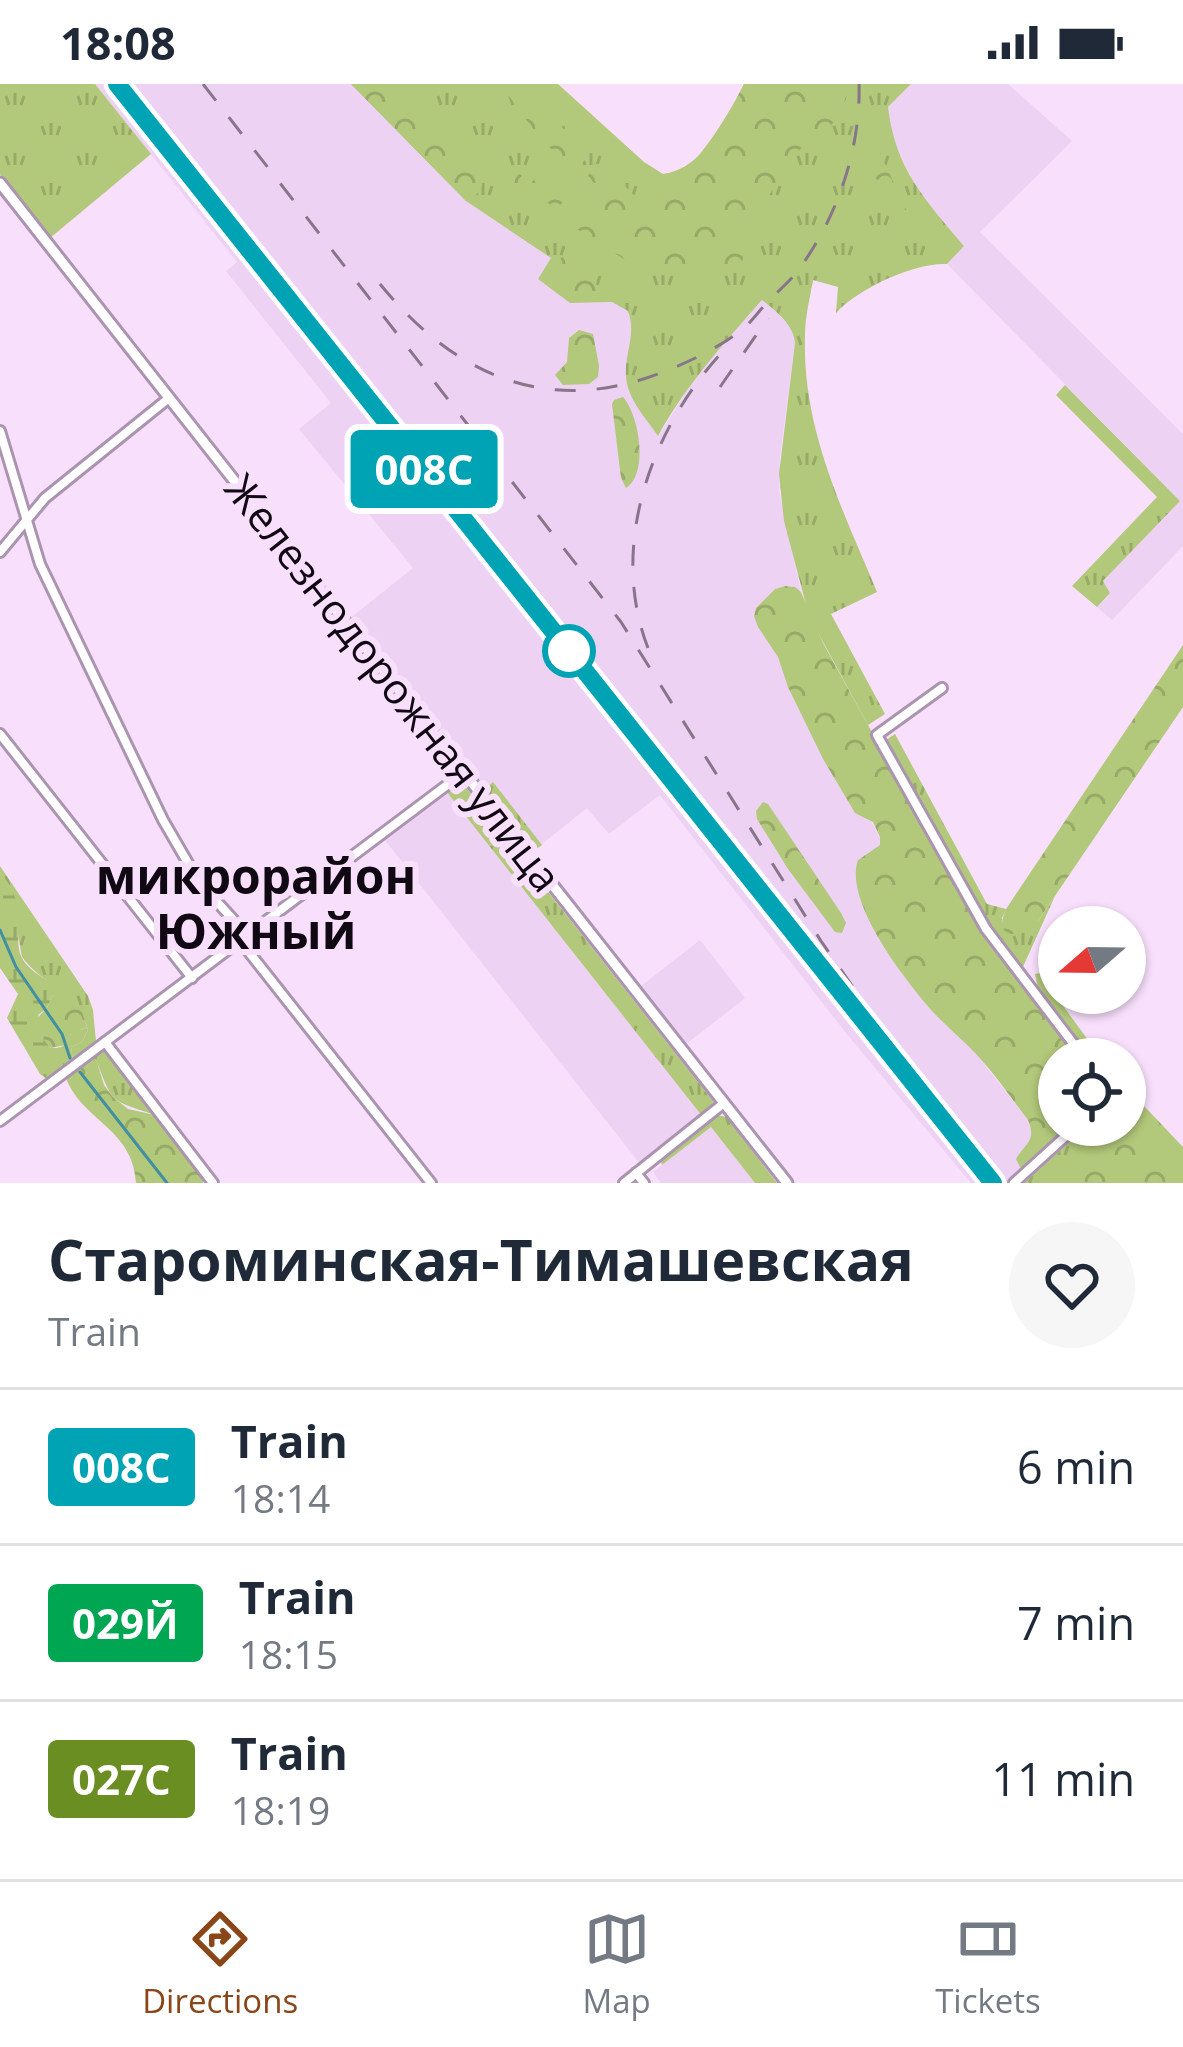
<!DOCTYPE html>
<html lang="en">
<head>
<meta charset="utf-8">
<style>
  body { margin:0; font-family:"Open Sans",sans-serif; background:#f6f6f7; color:#1f2937; height:100vh; display:flex; flex-direction:column; font-size:45px; white-space:nowrap }
  * { box-sizing:border-box; margin:0 }
  p { font-size:39px; color:#747a83 }
  .icon { flex:none; width:66px; height:66px; fill:none; stroke:currentColor; stroke-width:2; stroke-linecap:round; stroke-linejoin:round }
  .map { position:relative; height:1099px; overflow:hidden }
  .panel { display:flex; flex-direction:column; background:#fff; flex:1 }
  .panel>* { flex:none }
  .badge { padding:0 24px; border-radius:9px; font-size:42px; line-height:78px }
  .needle { width:78px; rotate:250deg }
  .tools { position:absolute; left:1038px; top:822px; display:grid; gap:24px }
  .tools a { display:grid; place-items:center; width:108px; height:108px; border-radius:50%; background:#fff; box-shadow:0 3px 9px #0004; font-size:60px }
  .map>.badge { position:absolute; translate:-50% -50%; box-shadow:0 0 0 6px #fff }
  .round { display:grid; place-items:center; flex:none; width:126px; height:126px; border-radius:63px; background:#f6f6f7 }
  .headline { display:flex; align-items:center; justify-content:space-between; height:204px; padding:0 48px }
  h1 { font-size:57px; font-weight:700; line-height:90px }
  ul { padding:0; list-style:none }
  li { display:flex; align-items:center; gap:36px; height:156px; padding:0 48px; border-top:3px solid #e0e1e3 }
  li div { flex:1 }
  li b { display:block; font-size:45px }
  li em { font-style:normal }
  li .badge { min-width:132px; font-weight:700; text-align:center }
  .status { display:flex; justify-content:space-between; align-items:center; height:84px; padding:0 60px; background:#fff; direction:ltr }
  .status svg { height:33px; fill:currentColor }
  .tab-bar { display:flex; justify-content:space-around; align-items:center; height:168px; border-top:3px solid #e0e1e3; background:#fff; font-size:33px; color:#747a83 }
  .tab-bar a { display:grid; justify-items:center; gap:6px }
  .tab-bar .selected { color:#894618 }
  .map>svg:first-child { display:block }
  .built { fill:#eed2f4 }
  .grass { fill:url(#grass-tufts) }
  .forest { fill:url(#forest-crowns) }
  .wetland { fill:url(#wetland-marsh) }
  .lines { fill:none; stroke-linecap:round; stroke-linejoin:round }
  .stream { stroke:#418fa1; stroke-width:3 }
  .street-casing { stroke:#ab94af; stroke-width:14 }
  .secondary-casing { stroke:#ab94af; stroke-width:15 }
  .street { stroke:#fff; stroke-width:8 }
  .secondary { stroke:#fff; stroke-width:9 }
  .rail { stroke:#87768a; stroke-width:3; stroke-dasharray:21 21; stroke-linecap:butt }
  .line-casing { stroke:#fff; stroke-width:27 }
  .line { stroke:#00a3b4; stroke-width:18 }
  .stop-dot { fill:#fff; stroke:#00a3b4; stroke-width:6 }
  .labels { text-anchor:middle; stroke-width:12; stroke-linejoin:round; paint-order:stroke }
  .street-label { font-size:42px; fill:#100812; stroke:#f8dffc }
  .quarter-label { font-size:48px; font-weight:bold; fill:#100812; stroke:#f8dffc }
</style>
</head>
<body>
<div class="status"><b>18:08</b><svg viewBox="0 0 49 12"><path d="M0 12V9h3v3zM5 12V6h3v6zM10 12V3h3v9zM15 12V0h3v12zM26 1h20v11H26zM47 4h2v5h-2z"/></svg></div>
<div class="map">
<svg width="1183" height="1099" viewBox="0 0 1183 1099">
  <defs>
    <pattern id="grass-tufts" width="24" height="20" patternUnits="userSpaceOnUse" patternTransform="scale(3)"><rect width="24" height="20" fill="#b2c87a"/><path d="M3 7l-1-3M5 7V3M7 7l1-3M15 17l-1-3M17 17v-4M19 17l1-3" fill="none" stroke="#98aa68"/></pattern>
    <pattern id="forest-crowns" width="20" height="18" patternUnits="userSpaceOnUse" patternTransform="scale(3)"><rect width="20" height="18" fill="#b2c87a"/><path d="M2 6a3 3 0 1 1 6 0M12 15a3 3 0 1 1 6 0" fill="none" stroke="#98aa68"/></pattern>
    <pattern id="wetland-marsh" width="20" height="14" patternUnits="userSpaceOnUse" patternTransform="scale(3)"><rect width="20" height="14" fill="#b2c87a"/><path d="M1 5h8M5 5V1M11 12h8M15 12V8" fill="none" stroke="#98aa68"/></pattern>
  </defs>
  <rect width="100%" height="100%" fill="#f8dffc"/>
  <g class="built">
    <path d="M95 0H351L466 117 552 174 539 194 570 219 612 218 628 227 633 241 626 291 659 351 700 286 763 215 789 241 794 249 795 259 780 373 779 406 801 508 795 504 785 502 775 505 756 524 754 532 778 573 789 603 823 675 855 729 869 734 880 753V761L862 773 886 865 922 914 974 967 1028 1036 1032 1045 1031 1059 1019 1070 1020 1083 1024 1084 1006 1099H971L846 949 660 711 609 750 587 724 532 768 349 535 413 484 299 345 331 319 226 187 237 178Z"/>
    <path d="M911 0H1008L1072 57 980 148 1183 350V462L1112 536 1097 523 1110 510 1103 497 1180 417 947 180 964 162 918 107 891 53 888 23Z"/>
    <path d="M446 707 702 1032 641 1081 384 755Z"/>
    <path d="M700 856 745 914 685 961 640 903Z"/>
    <path d="M711 1043 755 1099H661L653 1088Z"/>
  </g>
  <g class="grass">
    <path d="M0 0H95L151 70 50 154 0 90Z"/>
    <path d="M351 0H558L644 78 663 90C704 85 728 33 744 0H911L888 23C895 85 926 117 964 162L947 180C915 178 857 205 836 229L838 203 813 196C810 214 805 233 805 251 802 345 842 424 877 508L831 530 885 630 868 641 809 532 784 437 779 390 795 259C794 241 776 227 762 216 724 259 686 301 658 352 646 334 628 316 626 293 624 270 637 250 628 227L612 218 570 219 538 195 551 174 466 117Z"/>
    <path d="M1065 301 1180 417 1103 497 1110 509 1097 523 1072 502 1157 413 1056 311Z"/>
    <path d="M895 650 987 820 1006 825 1002 834 1004 844 1038 837 1055 812 1022 885 989 838 886 656Z"/>
    <path d="M460 696 713 1017 712 1024 702 1032 446 707Z"/>
    <path d="M493 698 542 761 532 768 483 706Z"/>
    <path d="M0 782 88 912 93 926 96 958 73 977 71 963 82 958 88 946C77 905 44 903 22 873L9 801 0 788Z"/>
    <path d="M1039 889 1102 975H1092L1038 905 1035 890Z"/>
    <path d="M104 965 155 1031C110 1015 114 1022 96 976L91 975Z"/>
    <path d="M1125 1002 1183 1063V1099H1024L1072 1056 1084 1041H1125Z"/>
    <path d="M717 1031 726 1033 777 1099H755L711 1043 662 1081 660 1075Z"/>
  </g>
  <g class="forest">
    <path d="M351 0H403C414 13 427 33 441 42 449 47 460 48 467 54 487 69 492 108 466 117Z"/>
    <path d="M513 0 520 1 534 14 540 23 581 61 587 74 578 83C552 75 525 34 509 12L508 3Z"/>
    <path d="M744 0H850L843 25 834 38 818 54 801 64 753 135 745 170 738 186 667 192 644 188 577 145 574 134C586 116 596 120 613 115V110C606 102 593 102 588 92L595 80H602L637 114C680 113 726 36 744 0Z"/>
    <path d="M873 67H879L909 132 910 141 901 148 888 130 885 101C873 92 864 90 867 72Z"/>
    <path d="M495 71 530 98C549 91 581 74 568 115L557 123C550 121 545 117 538 113 518 103 502 96 490 75Z"/>
    <path d="M578 166 589 167 597 180 596 208C577 221 560 211 553 191L561 174Z"/>
    <path d="M579 246 593 250 599 282 598 293 589 300 563 301 555 291 567 278 569 254Z"/>
    <path d="M623 313C639 331 649 389 626 404L621 394 612 320 614 316Z"/>
    <path d="M785 502 795 503 801 508 823 559 979 843 1078 975H1059V1041H1072L1024 1084 1020 1083 1016 1075C1025 1059 1037 1057 1028 1036 1011 1014 995 990 976 970 963 956 948 944 935 930 908 900 843 818 858 776L880 761V753L873 738 855 729 823 675 788 603 778 573 758 543 754 532 756 524 775 505Z"/>
    <path d="M1183 561V623L1038 837C1018 857 993 855 1006 825Z"/>
    <path d="M763 718 768 720 841 829 846 839 842 849 835 848 788 785 757 735 756 727Z"/>
    <path d="M59 909H66L80 922 87 943 71 950 65 961 51 964 44 956 37 934 47 924 52 912Z"/>
    <path d="M91 975H96L104 1001 113 1013 128 1025 155 1031 201 1091 203 1099H136C133 1044 82 1037 66 994Z"/>
    <path d="M1125 1035 1154 1054 1183 1086V1099H1082C1082 1083 1092 1078 1099 1065L1096 1062 1077 1064 1072 1056 1084 1041H1125Z"/>
  </g>
  <path class="wetland" d="M0 788C8 798 15 810 18 823 22 841 12 864 26 880 36 892 54 899 66 909L52 912 47 924 38 931 44 956 51 964C71 965 64 953 75 947 79 946 84 945 87 943L88 946 82 958 71 963 73 977 47 995 40 990 7 934 18 910 0 884Z"/>
  <g class="lines">
    <g class="stream">
      <path d="M0 846 16 883 62 950 70 974"/>
      <path d="M80 988 167 1099"/>
    </g>
    <g class="street-casing">
      <g id="street">
        <path d="M0 347 40 480 163 736 199 798 248 852"/>
        <path d="M0 468 45 414 169 314"/>
        <path d="M942 604 877 651 986 845 1085 975"/>
        <path d="M0 650 192 894"/>
        <path d="M241 858 431 1099"/>
        <path d="M105 958 213 1099"/>
        <path d="M0 1037 463 689"/>
        <path d="M636 1089 644 1099"/>
        <path d="M624 1099 724 1019"/>
        <path d="M1014 1099 1078 1041"/>
      </g>
    </g>
    <g class="secondary-casing">
      <path id="secondary" d="M0 99 787 1099"/>
    </g>
    <use href="#street" class="street"/>
    <use href="#secondary" class="secondary"/>
    <g class="rail">
      <path d="M108 0 985 1099"/>
      <path d="M203 0 621 538 821 857 885 949"/>
      <path d="M380 200C458 296 555 335 673 284 697 274 725 260 745 243 754 235 761 224 770 216 778 207 788 199 796 189 836 137 861 66 859 0"/>
      <path d="M720 303 768 234"/>
      <path d="M648 564C608 461 652 343 724 266"/>
    </g>
  </g>
  <g class="lines">
    <g class="line-casing">
      <path id="line" d="M117 0 993 1099"/>
    </g>
    <use href="#line" class="line"/>
  </g>
  <circle class="stop-dot" cx="569" cy="567" r="24"/>
  <g class="labels">
    <g class="street-label">
      <text transform="translate(393 599) rotate(52)" y="15">Железнодорожная улица</text>
    </g>
    <g class="quarter-label">
      <text x="256" y="810">микрорайон<tspan x="256" dy="55">Южный</tspan></text>
    </g>
  </g>
</svg>
<div class="tools">
<a><svg class="needle" viewBox="-14 -14 28 28"><path d="M0-13l5 13h-10z" fill="#e53935"/><path d="M0 13l5-13h-10z" fill="#747a83"/></svg></a>
<a><svg class="icon" aria-label="locate" viewBox="0 0 24 24"><circle cx="12" cy="12" r="6"/><path d="M12 2v4M12 18v4M2 12h4M18 12h4"/></svg></a>
</div>
<b class="badge" style="left:424px;top:385px;background:#00a3b4;color:#fff">008С</b>
</div>
<section class="panel">
<div class="headline"><div><h1>Староминская-Тимашевская</h1><p>Train</p></div><a class="round"><svg class="icon" aria-label="heart" viewBox="0 0 24 24"><path d="M12 20l-8-8c-3-5 5-10 8-4 3-6 11-1 8 4z"/></svg></a></div>
<ul>
<li><span class="badge" style="background:#00a3b4;color:#fff">008С</span><div><b>Train</b><p>18:14</p></div><em>6 min</em></li>
<li><span class="badge" style="background:#00a651;color:#fff">029Й</span><div><b>Train</b><p>18:15</p></div><em>7 min</em></li>
<li><span class="badge" style="background:#6b8e23;color:#fff">027С</span><div><b>Train</b><p>18:19</p></div><em>11 min</em></li>
</ul>
</section>
<nav class="tab-bar">
<a class="selected"><svg class="icon" aria-label="directions" viewBox="0 0 24 24"><path d="M12 3l9 9-9 9-9-9zM9 14v-3h6M13 9l2 2-2 2"/></svg>Directions</a>
<a><svg class="icon" aria-label="map" viewBox="0 0 24 24"><path d="M3 6l6-2 6 2 6-2v14l-6 2-6-2-6 2zM9 4v14M15 6v14"/></svg>Map</a>
<a><svg class="icon" aria-label="tickets" viewBox="0 0 24 24"><path d="M3 7h18v10H3zM15 7v10"/></svg>Tickets</a>
</nav>
</body>
</html>
